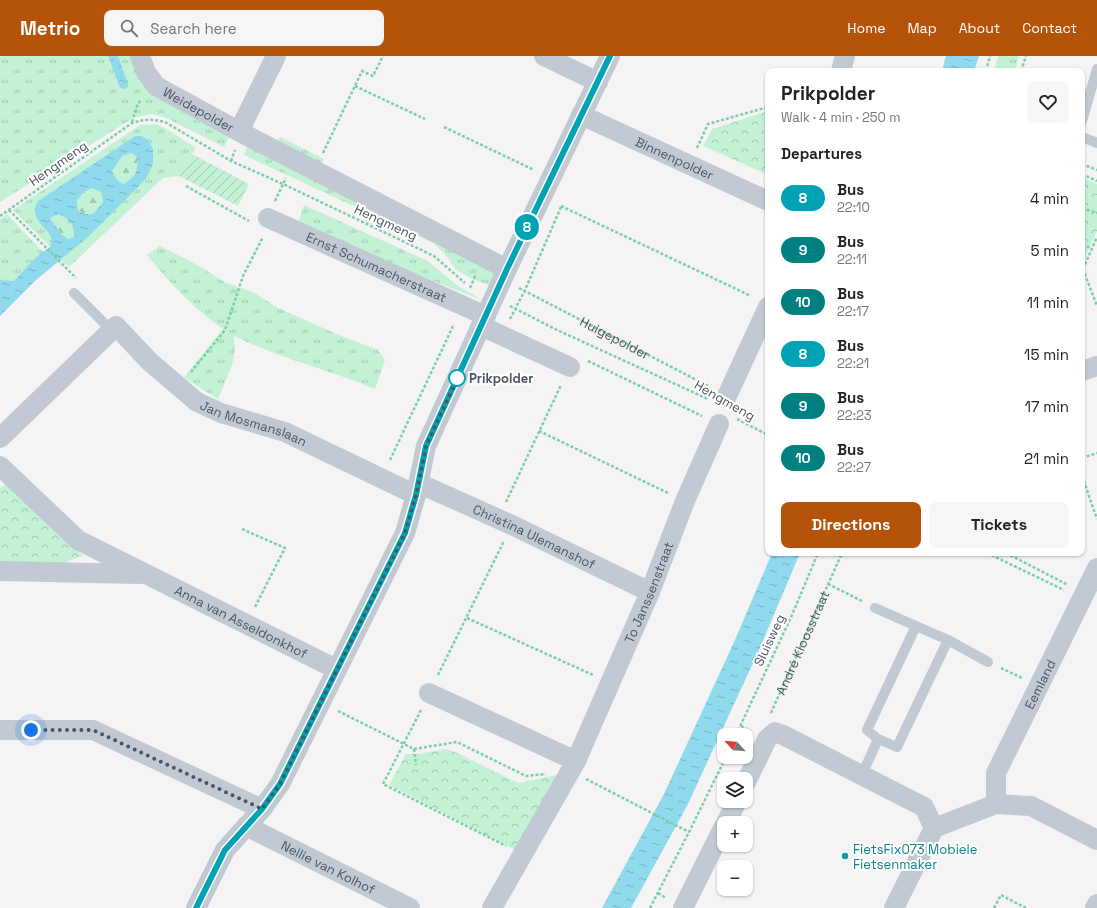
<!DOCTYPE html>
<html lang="en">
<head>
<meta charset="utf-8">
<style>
  body { margin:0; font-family:"Space Grotesk",sans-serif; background:#f6f6f6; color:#222; height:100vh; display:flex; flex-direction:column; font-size:15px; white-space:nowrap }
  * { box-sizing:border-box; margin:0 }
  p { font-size:13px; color:#767676 }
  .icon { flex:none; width:22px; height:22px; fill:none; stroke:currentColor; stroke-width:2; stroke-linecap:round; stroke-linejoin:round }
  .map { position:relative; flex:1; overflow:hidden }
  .drawer { position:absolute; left:765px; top:12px; width:320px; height:488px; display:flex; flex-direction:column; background:#fff; border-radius:8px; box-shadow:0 1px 3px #0004 }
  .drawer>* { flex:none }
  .badge { padding:0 8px; border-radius:13px; font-size:14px; line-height:26px }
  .needle { width:26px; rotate:296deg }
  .buttons { position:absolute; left:717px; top:672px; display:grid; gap:8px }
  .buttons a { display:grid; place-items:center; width:36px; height:36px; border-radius:8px; background:#fff; box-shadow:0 1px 3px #0004; font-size:20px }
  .you { position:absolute; width:20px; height:20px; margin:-10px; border:3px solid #fff; border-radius:50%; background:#1a73e8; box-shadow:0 0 0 6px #1a73e833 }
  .map>.badge { position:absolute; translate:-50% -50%; box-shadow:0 0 0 2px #fff }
  h2 { padding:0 16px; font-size:15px; line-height:36px }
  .round { display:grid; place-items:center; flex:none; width:42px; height:42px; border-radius:8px; background:#f6f6f6 }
  .overview { display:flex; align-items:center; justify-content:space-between; height:68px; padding:0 16px }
  h1 { font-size:19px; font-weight:800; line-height:30px }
  .button { display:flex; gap:8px; margin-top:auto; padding:8px 16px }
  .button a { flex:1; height:46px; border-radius:8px; background:#b45309; color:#fff; font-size:16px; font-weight:800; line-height:46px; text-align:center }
  .button a+a { background:#f6f6f6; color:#222 }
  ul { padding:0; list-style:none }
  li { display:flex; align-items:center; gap:12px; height:52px; padding:0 16px }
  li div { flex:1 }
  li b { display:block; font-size:15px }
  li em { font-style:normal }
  li .badge { min-width:44px; font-weight:700; text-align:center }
  header { display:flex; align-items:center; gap:24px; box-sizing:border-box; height:56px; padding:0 20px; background:#b45309; color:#fff }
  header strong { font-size:19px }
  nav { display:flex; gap:22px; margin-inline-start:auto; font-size:14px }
  .search { width:280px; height:36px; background:#f6f6f6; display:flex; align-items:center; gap:10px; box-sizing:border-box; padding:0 14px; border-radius:8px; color:#767676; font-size:15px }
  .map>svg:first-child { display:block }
  .grass { fill:url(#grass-tufts) }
  .forest { fill:url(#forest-firs) }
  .park { fill:url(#park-crowns) }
  .garden { fill:url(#garden-furrows) }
  .water { fill:url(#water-ripples); fill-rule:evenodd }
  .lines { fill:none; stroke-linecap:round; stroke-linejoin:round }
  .path { stroke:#7ad0a6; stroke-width:2.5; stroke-dasharray:3 2; stroke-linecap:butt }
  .lane { stroke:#c1cad2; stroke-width:10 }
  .street { stroke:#c1cad2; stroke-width:20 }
  .line-casing { stroke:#fff; stroke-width:9 }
  .line { stroke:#00a3b4; stroke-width:6 }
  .walk { stroke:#4a5661; stroke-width:4; stroke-dasharray:0 7.2 }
  .stop-dot { fill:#fff; stroke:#00a3b4; stroke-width:2 }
  .culture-dot { fill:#0f9aa8; stroke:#fff; stroke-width:1.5 }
  .labels { text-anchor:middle; stroke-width:4; stroke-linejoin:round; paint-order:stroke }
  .street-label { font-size:13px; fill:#4a5661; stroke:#fff }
  .stop-label { font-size:13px; font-weight:bold; fill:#4a5661; stroke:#fff; text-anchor:start }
  .culture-label { font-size:13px; fill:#0d838f; stroke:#fff; text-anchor:start }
</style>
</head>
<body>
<header>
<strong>Metrio</strong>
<div class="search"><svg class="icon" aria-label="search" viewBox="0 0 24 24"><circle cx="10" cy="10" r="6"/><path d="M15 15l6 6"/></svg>Search here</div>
<nav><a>Home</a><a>Map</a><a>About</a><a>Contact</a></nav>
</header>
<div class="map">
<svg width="1097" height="852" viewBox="0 0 1097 852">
  <defs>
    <pattern id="grass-tufts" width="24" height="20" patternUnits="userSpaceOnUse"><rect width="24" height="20" fill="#c3f1d5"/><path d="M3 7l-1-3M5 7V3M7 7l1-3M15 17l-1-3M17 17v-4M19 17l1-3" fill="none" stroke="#a0c6b0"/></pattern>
    <pattern id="forest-firs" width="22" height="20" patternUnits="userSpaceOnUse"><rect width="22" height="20" fill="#c3f1d5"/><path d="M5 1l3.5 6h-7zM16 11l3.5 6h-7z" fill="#a0c6b0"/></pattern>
    <pattern id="park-crowns" width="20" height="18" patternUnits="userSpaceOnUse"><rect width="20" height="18" fill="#c3f1d5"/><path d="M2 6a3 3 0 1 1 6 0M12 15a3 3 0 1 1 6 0" fill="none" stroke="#a0c6b0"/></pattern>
    <pattern id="garden-furrows" width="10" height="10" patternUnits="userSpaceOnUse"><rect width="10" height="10" fill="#c3f1d5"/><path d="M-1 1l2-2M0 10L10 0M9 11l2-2" fill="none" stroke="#a0c6b0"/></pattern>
    <pattern id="water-ripples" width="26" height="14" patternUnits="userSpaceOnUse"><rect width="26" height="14" fill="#90daee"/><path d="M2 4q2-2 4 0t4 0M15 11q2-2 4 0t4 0" fill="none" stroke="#78b4c4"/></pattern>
  </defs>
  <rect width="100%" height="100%" fill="#f5f3f3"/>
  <g class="grass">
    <path d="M0 0H108L120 32 128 28 118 0H134L231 77 224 91 164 61 151 58 133 62 0 146Z"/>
    <path d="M998 0H1019L1015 15H994Z"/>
    <path d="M155 68C170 72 182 85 196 91L179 120 163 122 69 211 61 204 146 123 153 108V93L135 80 38 145 34 158 52 182V187L50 191 13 154 140 69Z"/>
    <path d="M252 76 275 89 280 81 324 103 321 111 500 206 492 230 472 223 456 214 445 198 433 187 244 99Z"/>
    <path d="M304 149 428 205 458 230 484 245 345 190 300 169 299 164Z"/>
    <path d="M7 158 43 196 14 225 0 224V163Z"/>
    <path d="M160 190 199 210 226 227 253 236 278 252 339 279 378 294 385 304 375 333C329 314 279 302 234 280L235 293 232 309 218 343 186 323 184 321 223 273C194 253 169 226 147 199Z"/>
  </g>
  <g class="forest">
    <path d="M131 97 138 102C137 116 136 121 123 128L117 124 111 115 122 100Z"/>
    <path d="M92 132 101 136 103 146 93 158H84L78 154 77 144 84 136Z"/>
    <path d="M59 158C71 165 73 167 74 181L69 183 62 179 50 162Z"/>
  </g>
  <g class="park">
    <path d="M768 55V119L703 90 712 73Z"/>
    <path d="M1082 121 1097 128V175L1082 208Z"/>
    <path d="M10 428 83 500 53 510 0 509V431Z"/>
    <path d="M445 693 453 695 512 724 519 727 566 717 521 797 389 729 406 698H418Z"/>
  </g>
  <path class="garden" d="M192 98 249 128 238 150 179 120Z"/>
  <g class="water">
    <path d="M108 0H118L128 28V31L125 33 120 32Z"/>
    <path d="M946 0H979L974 15H942Z"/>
    <path d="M135 80H141L147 83 153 93V108L146 123 88 181 36 224 0 260V224L14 225C23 215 32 205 42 196 46 194 50 192 51 188 56 174 25 165 38 145ZM131 97 138 102C137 116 136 121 123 128L117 124 112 115 122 100ZM92 132 101 136 103 146 93 158H84L78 154 77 144 84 136ZM59 158C70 165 74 167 74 181L69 183 62 179 50 162Z"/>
    <path d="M772 497H800L759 594 687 750 631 852H602L664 738 735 584Z"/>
  </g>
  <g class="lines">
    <g class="path">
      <path d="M986 15 990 0"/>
      <path d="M1021 15 1026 0"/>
      <path d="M355 30 425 63"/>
      <path d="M132 66 137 50 141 43"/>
      <path d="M444 71 534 114"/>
      <path d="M697 92 708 68 768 51"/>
      <path d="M323 97 362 15 373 20 383 0"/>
      <path d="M231 105 235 94"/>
      <path d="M1082 108 1097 114"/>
      <path d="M1082 118 1097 125"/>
      <path d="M186 130 249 165"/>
      <path d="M275 145 286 122"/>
      <path d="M561 150 751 240"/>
      <path d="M1082 152 1097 157"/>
      <path d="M9 154 76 222"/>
      <path d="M0 160 132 67C144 63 153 63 165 66L231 105 283 128 434 200 465 227"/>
      <path d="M1082 189 1092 192"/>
      <path d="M1083 213 1097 250"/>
      <path d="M1083 213 1097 181"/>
      <path d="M470 232 476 218"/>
      <path id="s1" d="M519 232 710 331"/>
      <path d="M510 250 557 274 708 343"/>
      <path d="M510 263 525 234 561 151"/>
      <path d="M588 305 702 360"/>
      <path d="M191 316 225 274 243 220 263 181"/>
      <path d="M737 363 768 379"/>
      <path d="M539 375 668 437"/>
      <path d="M1082 402 1097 397"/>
      <path d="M390 404 454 268"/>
      <path d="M1082 420 1097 463"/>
      <path d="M506 446 561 329"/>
      <path d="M242 473 285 492 255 551"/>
      <path d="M987 497 1064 534"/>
      <path d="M1006 497 1068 529"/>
      <path d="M828 528 862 545"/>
      <path d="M467 562 593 619"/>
      <path d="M1001 612 1022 622"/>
      <path d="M438 619 504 485"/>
      <path d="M421 654 383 728 506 790"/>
      <path d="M338 655 414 693 457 686 526 720 546 718"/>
      <path id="s2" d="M771 657 842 497"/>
      <path d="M741 670 751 675"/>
      <path d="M736 679 792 559 818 497"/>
      <path d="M414 693 416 709"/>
      <path d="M586 723 689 776"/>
      <path d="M658 837 666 842"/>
      <path d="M650 852 689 776 726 701"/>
      <path d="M994 852 1001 839 1026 852"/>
    </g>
    <g class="lane">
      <path d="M1082 65 1097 13"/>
      <path d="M1082 81 1097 87"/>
      <path d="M74 237 112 275"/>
      <path d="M875 552 948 584 988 606"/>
      <path d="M916 570 867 674 878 683 897 691 948 584"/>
      <path d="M862 719 878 683"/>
    </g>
    <g class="street">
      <path id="s3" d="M140 0 146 16 156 30 240 76 244 65 276 0"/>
      <path d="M544 0 598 26"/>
      <path d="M841 15 845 0"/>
      <path id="s4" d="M581 59 768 145"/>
      <path d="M240 76 507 213"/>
      <path id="s5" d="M268 162 486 260"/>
      <path d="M481 270 570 311"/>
      <path d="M1082 315 1097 310"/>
      <path d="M727 340 768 251"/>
      <path id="s6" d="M0 382 116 270 150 306 197 346 221 357 285 376 416 439"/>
      <path id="s7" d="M0 410 78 484 336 613"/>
      <path id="s8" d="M418 427 512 469 650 536"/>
      <path d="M0 515 140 518"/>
      <path d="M429 637 576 705"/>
      <path d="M0 674H93L262 753"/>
      <path d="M746 726 767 683 775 676 783 679 924 751 934 772"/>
      <path id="s9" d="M996 748V717L1097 512"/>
      <path d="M726 767 737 745"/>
      <path id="s10" d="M246 770 410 852"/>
      <path d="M196 852 225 794 262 753 280 728 405 477 416 439 426 390 507 213 610 0"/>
      <path id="s11" d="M492 852 576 705 650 536 685 445 719 368"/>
      <path d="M683 852 724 770"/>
      <path d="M894 852 934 772 996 748 1031 750 1097 784"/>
      <path d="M1095 852 1097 848"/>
    </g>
  </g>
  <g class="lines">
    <g class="line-casing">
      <path id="line" d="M196 852 225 794 262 753 280 728 405 477 416 439 426 390 507 213 610 0"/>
    </g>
    <use href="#line" class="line"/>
    <path class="walk" d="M31 674H93L262 753 280 728 405 477 416 439 426 390 458 321 457 322"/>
  </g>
  <circle class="stop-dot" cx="457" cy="322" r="8"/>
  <circle class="culture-dot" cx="845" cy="800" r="4"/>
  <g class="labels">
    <g class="street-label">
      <text dy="5" stroke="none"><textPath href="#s3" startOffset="83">Weidepolder</textPath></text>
      <text dy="5" stroke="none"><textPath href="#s4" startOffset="103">Binnenpolder</textPath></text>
      <text transform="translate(58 107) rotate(-35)" y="5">Hengmeng</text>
      <text transform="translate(386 166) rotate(25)" y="5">Hengmeng</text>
      <text dy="5" stroke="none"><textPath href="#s5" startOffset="119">Ernst Schumacherstraat</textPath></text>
      <text dy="5" stroke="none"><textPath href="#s1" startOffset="108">Huigepolder</textPath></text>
      <text transform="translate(725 344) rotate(30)" y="5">Hengmeng</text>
      <text dy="5" stroke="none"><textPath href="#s6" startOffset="333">Jan Mosmanslaan</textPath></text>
      <text dy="5" stroke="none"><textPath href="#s8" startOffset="128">Christina Ulemanshof</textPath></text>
      <text dy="5" stroke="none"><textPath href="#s11" startOffset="353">To Janssenstraat</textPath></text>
      <text dy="5" stroke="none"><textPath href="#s7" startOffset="290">Anna van Asseldonkhof</textPath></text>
      <text transform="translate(769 584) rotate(-65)" y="5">Sluisweg</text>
      <text dy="5" stroke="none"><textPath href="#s2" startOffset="77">André Kloosstraat</textPath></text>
      <text dy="5" stroke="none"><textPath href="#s9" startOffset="130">Eemland</textPath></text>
      <text dy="5" stroke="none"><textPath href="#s10" startOffset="92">Nellie van Kolhof</textPath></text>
    </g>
    <g class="stop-label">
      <text x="469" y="327">Prikpolder</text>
    </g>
    <g class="culture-label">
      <text x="853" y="798">FietsFix073 Mobiele<tspan x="853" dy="15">Fietsenmaker</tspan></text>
    </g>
  </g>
</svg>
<div class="buttons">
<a><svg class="needle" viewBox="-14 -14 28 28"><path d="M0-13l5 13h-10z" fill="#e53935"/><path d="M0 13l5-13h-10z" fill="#767676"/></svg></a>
<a><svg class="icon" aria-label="layers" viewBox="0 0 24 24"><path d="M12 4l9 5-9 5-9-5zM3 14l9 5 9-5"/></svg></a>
<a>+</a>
<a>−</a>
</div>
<div class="you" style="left:31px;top:674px"></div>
<b class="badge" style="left:527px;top:171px;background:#00a3b4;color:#fff">8</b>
<section class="drawer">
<div class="overview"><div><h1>Prikpolder</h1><p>Walk · 4 min · 250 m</p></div><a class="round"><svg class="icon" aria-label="heart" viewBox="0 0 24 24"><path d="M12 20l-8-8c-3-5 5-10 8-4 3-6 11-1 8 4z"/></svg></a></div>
<h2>Departures</h2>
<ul>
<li><span class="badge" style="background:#00a3b4;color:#fff">8</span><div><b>Bus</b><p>22:10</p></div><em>4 min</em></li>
<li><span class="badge" style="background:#008080;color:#fff">9</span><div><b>Bus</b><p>22:11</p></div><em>5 min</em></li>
<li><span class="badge" style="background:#008080;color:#fff">10</span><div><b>Bus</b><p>22:17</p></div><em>11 min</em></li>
<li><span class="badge" style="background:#00a3b4;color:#fff">8</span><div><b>Bus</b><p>22:21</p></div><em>15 min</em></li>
<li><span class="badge" style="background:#008080;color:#fff">9</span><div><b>Bus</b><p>22:23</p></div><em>17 min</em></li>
<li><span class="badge" style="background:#008080;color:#fff">10</span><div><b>Bus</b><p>22:27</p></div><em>21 min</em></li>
</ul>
<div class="button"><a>Directions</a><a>Tickets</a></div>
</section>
</div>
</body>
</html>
